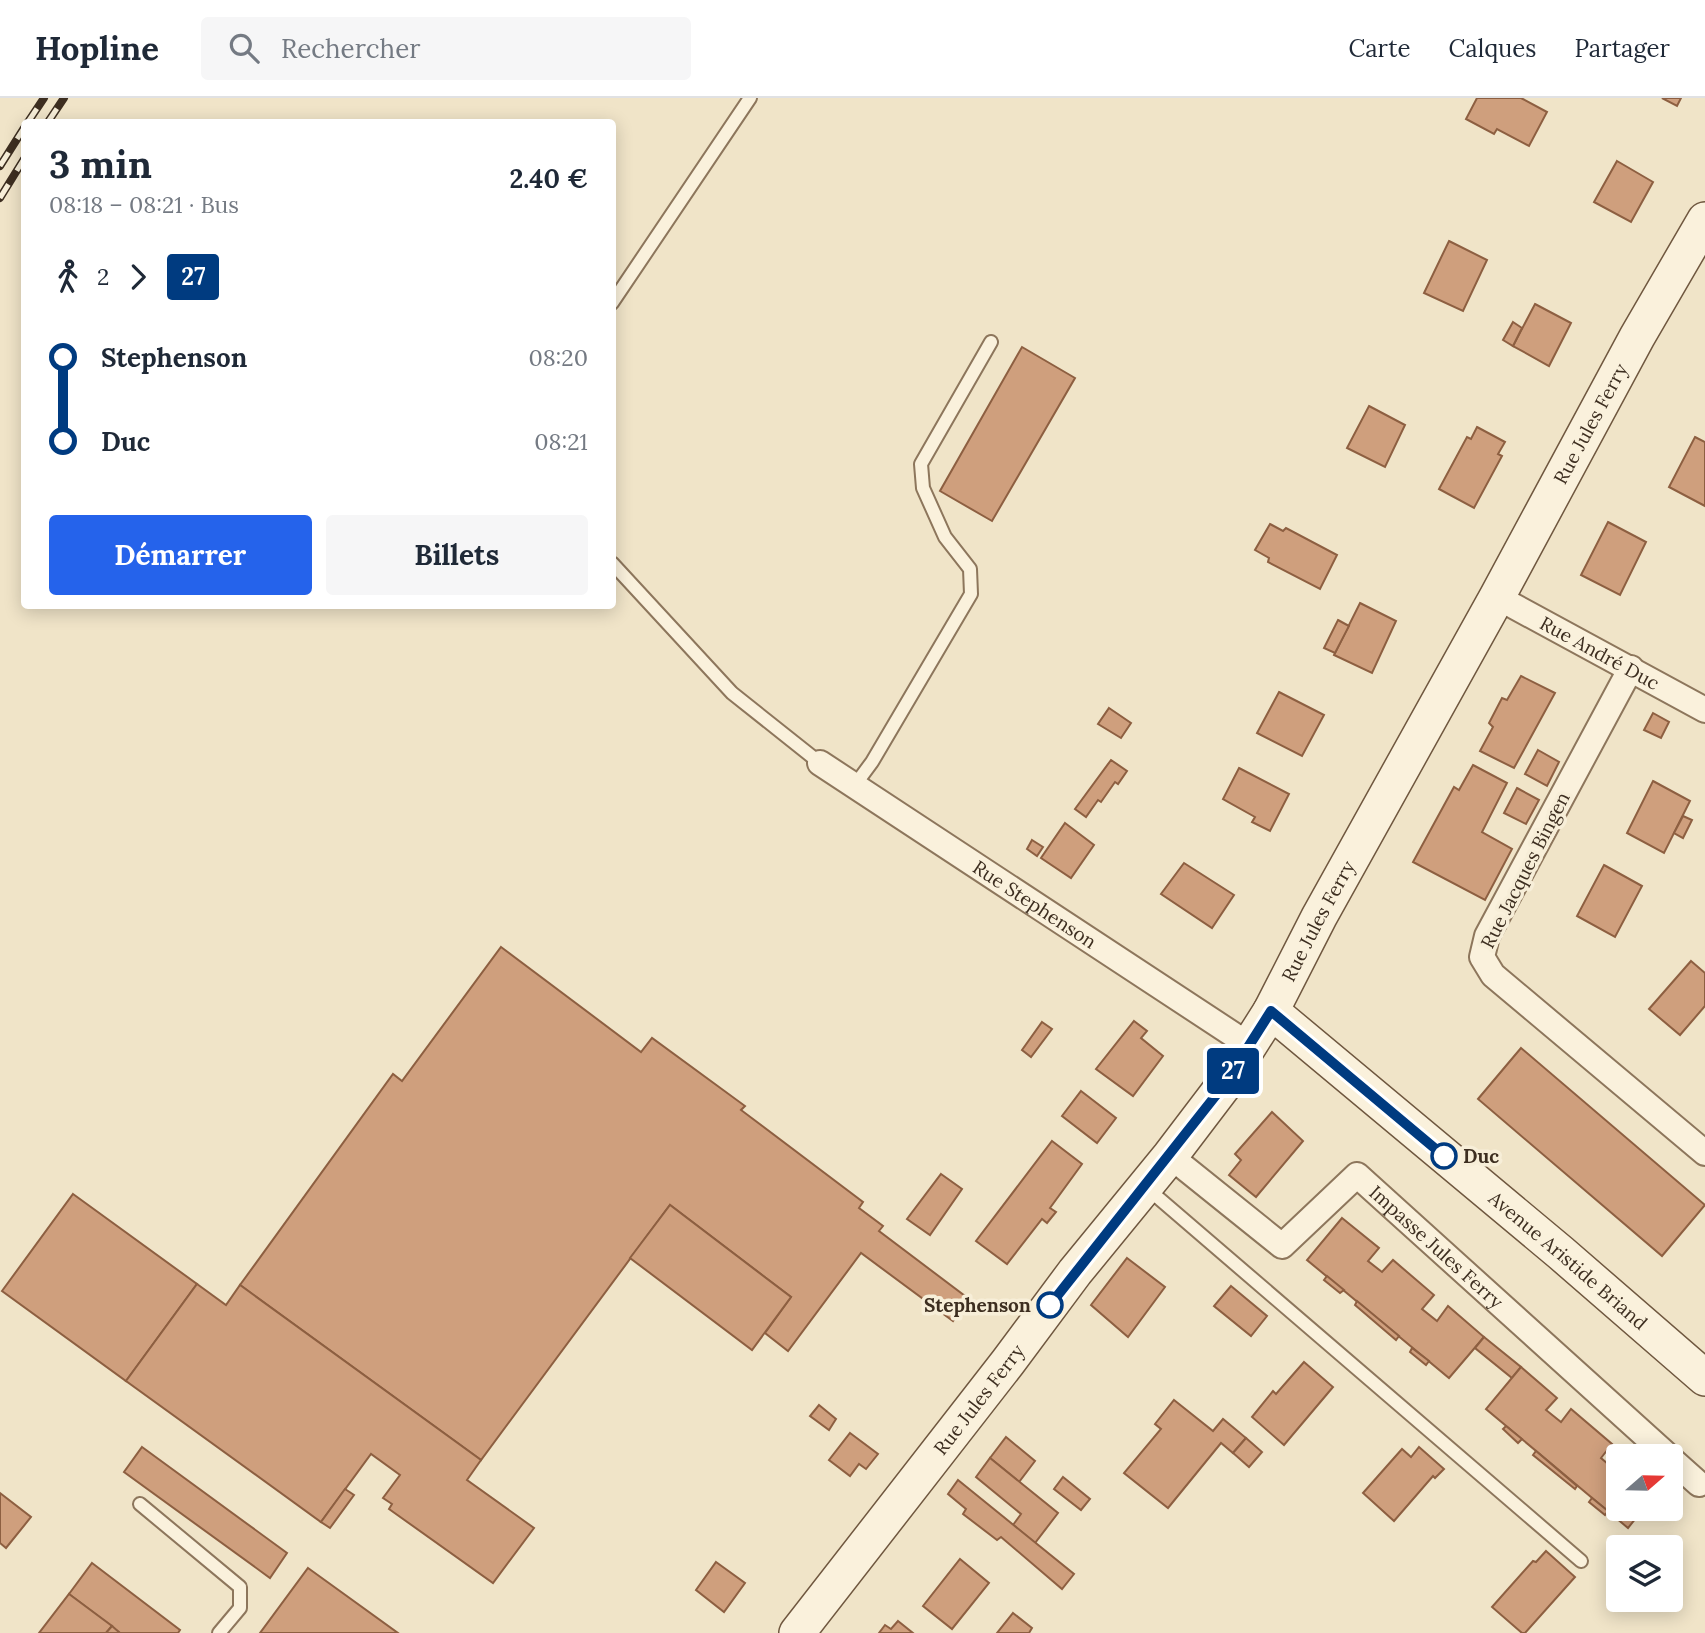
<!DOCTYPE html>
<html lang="fr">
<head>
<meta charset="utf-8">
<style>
  body { margin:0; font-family:Lora,serif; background:#f6f6f7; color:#1f2937; height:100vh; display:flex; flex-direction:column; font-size:26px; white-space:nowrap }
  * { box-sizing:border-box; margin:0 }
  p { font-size:23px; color:#747a83 }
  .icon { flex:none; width:38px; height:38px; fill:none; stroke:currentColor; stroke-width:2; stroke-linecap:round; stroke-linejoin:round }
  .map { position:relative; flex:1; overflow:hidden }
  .drawer { position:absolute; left:21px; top:21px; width:595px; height:490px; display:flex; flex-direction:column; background:#fff; border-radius:7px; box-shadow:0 4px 18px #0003 }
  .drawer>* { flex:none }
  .badge { padding:0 14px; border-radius:5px; font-size:24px; line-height:46px }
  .needle { width:46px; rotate:70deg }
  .tools { position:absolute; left:1606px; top:1346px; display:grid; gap:14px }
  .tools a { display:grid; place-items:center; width:77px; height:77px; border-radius:7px; background:#fff; box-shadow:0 4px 18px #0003; font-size:35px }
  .map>.badge { position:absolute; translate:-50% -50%; box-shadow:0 0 0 4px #fff }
  .legs { display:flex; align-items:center; gap:10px; height:77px; padding:0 28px; font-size:23px }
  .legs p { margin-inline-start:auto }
  .head { display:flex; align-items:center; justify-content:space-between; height:119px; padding:0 28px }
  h1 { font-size:38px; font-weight:800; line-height:52px }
  .primary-button { display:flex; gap:14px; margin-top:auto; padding:14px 28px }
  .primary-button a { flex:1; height:80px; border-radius:7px; background:#2563eb; color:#fff; font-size:28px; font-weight:800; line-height:80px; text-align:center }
  .primary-button a+a { background:#f6f6f7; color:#1f2937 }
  ul { padding:0 28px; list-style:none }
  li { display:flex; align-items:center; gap:24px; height:84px; font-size:26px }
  li i { display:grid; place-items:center; width:10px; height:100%; margin:0 9px; background:currentColor }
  li i::after { content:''; width:18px; height:18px; margin:-9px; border:5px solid; border-radius:50%; background:#fff }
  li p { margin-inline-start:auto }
  li:first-child i { background:linear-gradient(#0000 50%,currentColor 0) }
  li:last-child i { background:linear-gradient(currentColor 50%,#0000 0) }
  header { display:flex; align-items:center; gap:42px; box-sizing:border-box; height:98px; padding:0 35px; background:#fff; border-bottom:2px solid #e0e1e3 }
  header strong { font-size:33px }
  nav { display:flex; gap:38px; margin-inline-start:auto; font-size:24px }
  .search { width:490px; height:63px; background:#f6f6f7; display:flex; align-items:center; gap:18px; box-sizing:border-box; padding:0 24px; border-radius:7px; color:#747a83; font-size:26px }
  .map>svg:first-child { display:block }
  .building { fill:#cf9f7d; stroke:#8d5f41; stroke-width:2 }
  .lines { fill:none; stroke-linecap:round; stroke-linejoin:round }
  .lane-casing { stroke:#8d765c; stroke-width:16 }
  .street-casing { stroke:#8d765c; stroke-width:28 }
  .secondary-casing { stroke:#6f573f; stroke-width:38 }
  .lane { stroke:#faf1dc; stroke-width:12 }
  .street { stroke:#faf1dc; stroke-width:24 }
  .secondary { stroke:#faf1dc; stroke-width:35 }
  .rail-casing { stroke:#3d2e20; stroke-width:8 }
  .rail { stroke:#f7eed8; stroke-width:5; stroke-dasharray:16; stroke-linecap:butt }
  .line-1-casing { stroke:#fff; stroke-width:16 }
  .line-1 { stroke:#003b80; stroke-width:10 }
  .stop-1-dot { fill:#fff; stroke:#003b80; stroke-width:3.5 }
  .labels { text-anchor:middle; stroke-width:7; stroke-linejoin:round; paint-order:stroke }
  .street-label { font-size:19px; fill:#3d2e20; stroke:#f7eed8 }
  .stop-label { font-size:19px; font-weight:bold; fill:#3d2e20; stroke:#f7eed8; text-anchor:start }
</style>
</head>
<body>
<header>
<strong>Hopline</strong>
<div class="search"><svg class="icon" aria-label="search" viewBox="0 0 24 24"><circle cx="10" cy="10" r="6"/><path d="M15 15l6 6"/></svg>Rechercher</div>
<nav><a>Carte</a><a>Calques</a><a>Partager</a></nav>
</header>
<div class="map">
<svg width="1705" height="1535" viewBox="0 0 1705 1535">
  <rect width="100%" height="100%" fill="#f0e4c8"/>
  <g class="building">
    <path d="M1477 0H1521L1547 14 1529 48 1497 31 1494 36 1466 21Z"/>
    <path d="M1662 0H1681L1677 8Z"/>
    <path d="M1617 63 1653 84 1631 124 1594 104Z"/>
    <path d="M1449 143 1487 162 1463 213 1424 195Z"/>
    <path d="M1535 206 1571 225 1549 268 1513 248Z"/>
    <path d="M1513 224 1522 230 1513 248 1503 242Z"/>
    <path d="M1022 249 1075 280 992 423 940 393Z"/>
    <path d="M1369 308 1405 327 1385 369 1347 350Z"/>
    <path d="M1477 329 1505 344 1498 356 1502 358 1474 410 1439 391 1467 339 1471 341Z"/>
    <path d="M1695 339 1705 344V408L1669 389Z"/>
    <path d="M1608 424 1646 444 1620 497 1581 477Z"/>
    <path d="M1270 426 1283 433 1286 430 1337 457 1320 491 1268 464 1269 460 1255 452Z"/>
    <path d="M1360 505 1396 523 1372 575 1334 557Z"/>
    <path d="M1338 522 1349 528 1335 555 1324 550Z"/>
    <path d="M1521 578 1555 595 1514 670 1480 653 1493 629 1489 625 1502 600 1507 602Z"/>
    <path d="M1279 594 1324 617 1302 658 1257 635Z"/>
    <path d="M1109 610 1131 625 1121 640 1098 626Z"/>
    <path d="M1653 615 1669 624 1661 640 1644 632Z"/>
    <path d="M1538 652 1559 664 1547 688 1525 676Z"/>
    <path d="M1111 662 1127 673 1118 686 1115 684 1101 704 1098 702 1086 719 1075 711Z"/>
    <path d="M1473 667 1507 685 1482 734 1512 751 1485 802 1413 764 1454 689 1459 692Z"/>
    <path d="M1239 670 1289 696 1270 733 1252 724 1255 719 1223 701Z"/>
    <path d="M1653 683 1690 703 1664 755 1627 735Z"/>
    <path d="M1517 690 1539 702 1526 726 1504 715Z"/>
    <path d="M1683 718 1692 722 1683 740 1674 735Z"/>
    <path d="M1065 725 1094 747 1071 780 1041 760Z"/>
    <path d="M1032 742 1043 749 1037 758 1027 751Z"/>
    <path d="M1184 765 1234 797 1212 830 1161 796Z"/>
    <path d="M1604 767 1642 788 1615 839 1577 818Z"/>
    <path d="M501 849 641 954 652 940 745 1008 741 1012 863 1104 859 1110 883 1128 879 1133 969 1201 953 1223 861 1155 788 1253 765 1235 791 1199 670 1107 481 1362 240 1187 393 976 402 983Z"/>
    <path d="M1691 863 1705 875V908L1680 937 1649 911Z"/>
    <path d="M1134 923 1147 933 1141 940 1163 958 1133 998 1096 971Z"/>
    <path d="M1042 924 1052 931 1031 959 1022 952Z"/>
    <path d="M1521 950 1705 1107 1662 1158 1478 1001Z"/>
    <path d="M1081 993 1116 1020 1097 1045 1062 1018Z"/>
    <path d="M1272 1014 1303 1043 1256 1099 1229 1077 1241 1062 1235 1056Z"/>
    <path d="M1052 1043 1082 1066 1050 1110 1056 1114 1047 1125 1042 1121 1007 1166 976 1143Z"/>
    <path d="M941 1076 962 1091 930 1137 907 1121Z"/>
    <path d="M73 1096 197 1186 126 1283 2 1193Z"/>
    <path d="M670 1107 791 1199 752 1252 630 1160Z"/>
    <path d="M1342 1120 1379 1150 1368 1163 1382 1174 1393 1162 1434 1197 1422 1211 1437 1223 1448 1208 1484 1239 1449 1280 1307 1162Z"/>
    <path d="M1127 1160 1165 1189 1128 1239 1091 1207Z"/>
    <path d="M1327 1178 1344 1192 1340 1195 1324 1182Z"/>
    <path d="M197 1186 226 1207 240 1187 481 1362 467 1382 534 1430 493 1485 389 1411 392 1406 383 1400 400 1377 371 1356 321 1424 126 1283Z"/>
    <path d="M1231 1188 1267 1218 1251 1238 1214 1208Z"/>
    <path d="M1357 1203 1399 1238 1396 1242 1355 1207Z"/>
    <path d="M1484 1239 1521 1269 1512 1280 1475 1250Z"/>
    <path d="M1412 1250 1429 1263 1426 1267 1410 1254Z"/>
    <path d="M1304 1264 1333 1289 1284 1347 1252 1319 1273 1293 1276 1296Z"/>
    <path d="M1521 1269 1557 1300 1546 1312 1561 1324 1571 1311 1612 1346 1601 1360 1615 1372 1619 1368V1410H1644L1628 1430 1486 1311Z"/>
    <path d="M1174 1302 1213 1333 1223 1321 1246 1340 1233 1355 1221 1345 1168 1410 1124 1375 1161 1331 1155 1326Z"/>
    <path d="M819 1307 836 1321 829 1332 810 1318Z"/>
    <path d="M1506 1328 1522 1341 1518 1345 1503 1331Z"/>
    <path d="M850 1335 878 1356 866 1371 859 1366 850 1378 829 1362Z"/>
    <path d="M1006 1339 1035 1363 1019 1384 990 1360Z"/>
    <path d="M1246 1340 1262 1354 1249 1369 1233 1355Z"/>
    <path d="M142 1349 287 1455 270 1480 124 1374Z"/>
    <path d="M1419 1349 1444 1371 1435 1380 1433 1378 1394 1423 1363 1395 1402 1351 1411 1359Z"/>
    <path d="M1536 1353 1577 1388 1575 1391 1533 1357Z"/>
    <path d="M990 1360 1058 1415 1035 1445 1013 1427 1021 1416 976 1379Z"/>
    <path d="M1063 1379 1090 1401 1081 1412 1054 1391Z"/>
    <path d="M958 1382 1074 1476 1062 1491 1001 1439 997 1442 963 1416 966 1411 948 1396Z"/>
    <path d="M345 1391 354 1397 330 1430 321 1424Z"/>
    <path d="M0 1395 31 1419 6 1450 0 1445Z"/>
    <path d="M1592 1400 1608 1413 1605 1417 1589 1404Z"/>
    <path d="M1546 1453 1575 1479 1525 1535H1522L1492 1509 1533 1463 1536 1464Z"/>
    <path d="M960 1461 989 1485 952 1531 923 1508Z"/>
    <path d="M716 1464 745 1485 724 1514 696 1492Z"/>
    <path d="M92 1465 180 1532 178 1535H120L69 1496Z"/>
    <path d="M308 1470 398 1535H260Z"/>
    <path d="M69 1496 112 1528 106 1535H39Z"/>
    <path d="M1013 1515 1032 1530 1029 1535H997Z"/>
    <path d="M898 1523 913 1535H879L885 1527 891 1531Z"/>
    <path d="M112 1528 120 1535H106Z"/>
  </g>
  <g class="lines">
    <g class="lane-casing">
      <g id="lane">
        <path d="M612 205 750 0"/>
        <path d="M612 465 732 595 820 665"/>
        <path d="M855 687 872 664 971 496 970 471 945 439 923 390 921 366 991 244"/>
        <path d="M1148 1091 1581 1463"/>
        <path d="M140 1406 240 1489V1510L219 1535"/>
      </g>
    </g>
    <g class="street-casing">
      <g id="street">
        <path id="s1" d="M1497 499 1705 612"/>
        <path d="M1631 570 1487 838 1482 859 1493 877 1705 1055"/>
        <path id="s2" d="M820 665 1249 947"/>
        <path id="s3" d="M1170 1058 1282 1148 1357 1077 1668 1358"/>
        <path d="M1671 1361 1699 1386"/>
      </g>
    </g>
    <g class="secondary-casing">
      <g id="secondary">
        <path id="s4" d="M1271 913 1561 1155 1705 1280"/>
        <path id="s5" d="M797 1535 1008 1264 1075 1174 1170 1058 1224 987 1271 913 1319 819 1497 499 1637 239 1705 122"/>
      </g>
    </g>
    <use href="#lane" class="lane"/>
    <use href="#street" class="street"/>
    <use href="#secondary" class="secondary"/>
    <g class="rail-casing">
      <g id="rail">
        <path d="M28 24 44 0"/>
        <path d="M48 24 64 0"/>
        <path d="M0 68 24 30"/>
        <path d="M0 100 24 61"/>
      </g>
    </g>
    <use href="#rail" class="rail"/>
  </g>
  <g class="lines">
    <g class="line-1-casing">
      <path id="line-1" d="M1050 1207 1224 987 1271 913 1444 1058"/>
    </g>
    <use href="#line-1" class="line-1"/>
  </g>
  <g class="stop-1-dot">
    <circle cx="1444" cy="1058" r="12"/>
    <circle cx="1050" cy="1207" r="12"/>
  </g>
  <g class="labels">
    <g class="street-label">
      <text dy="7" stroke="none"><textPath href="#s5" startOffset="1451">Rue Jules Ferry</textPath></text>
      <text dy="7" stroke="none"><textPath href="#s1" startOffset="117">Rue André Duc</textPath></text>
      <text transform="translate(1525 772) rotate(-63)" y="7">Rue Jacques Bingen</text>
      <text dy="7" stroke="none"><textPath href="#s2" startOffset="257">Rue Stephenson</textPath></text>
      <text dy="7" stroke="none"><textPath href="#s5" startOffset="884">Rue Jules Ferry</textPath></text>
      <text dy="7" stroke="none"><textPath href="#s3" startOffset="354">Impasse Jules Ferry</textPath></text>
      <text dy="7" stroke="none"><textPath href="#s4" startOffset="388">Avenue Aristide Briand</textPath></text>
      <text dy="7" stroke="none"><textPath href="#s5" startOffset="296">Rue Jules Ferry</textPath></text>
    </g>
    <g class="stop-label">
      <text x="1463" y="1065">Duc</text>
      <text x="1031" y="1214" text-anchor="end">Stephenson</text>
    </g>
  </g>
</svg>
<div class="tools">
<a><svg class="needle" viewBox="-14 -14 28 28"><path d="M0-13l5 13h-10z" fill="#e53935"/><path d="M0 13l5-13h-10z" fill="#747a83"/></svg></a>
<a><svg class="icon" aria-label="layers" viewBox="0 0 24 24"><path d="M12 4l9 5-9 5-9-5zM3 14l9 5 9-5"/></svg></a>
</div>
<b class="badge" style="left:1233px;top:973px;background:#003b80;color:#fff">27</b>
<section class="drawer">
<div class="head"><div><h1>3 min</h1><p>08:18 – 08:21 · Bus</p></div><b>2.40 €</b></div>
<div class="legs"><svg class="icon" aria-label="walk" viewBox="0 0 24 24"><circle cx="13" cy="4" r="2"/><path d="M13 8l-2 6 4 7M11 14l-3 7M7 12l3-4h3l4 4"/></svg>2<svg class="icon" aria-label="forward" viewBox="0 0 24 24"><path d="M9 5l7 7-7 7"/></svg><b class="badge" style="background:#003b80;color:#fff">27</b></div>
<ul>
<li><i style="color:#003b80"></i><b>Stephenson</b><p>08:20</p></li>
<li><i style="color:#003b80"></i><b>Duc</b><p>08:21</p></li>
</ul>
<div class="primary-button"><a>Démarrer</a><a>Billets</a></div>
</section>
</div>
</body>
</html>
